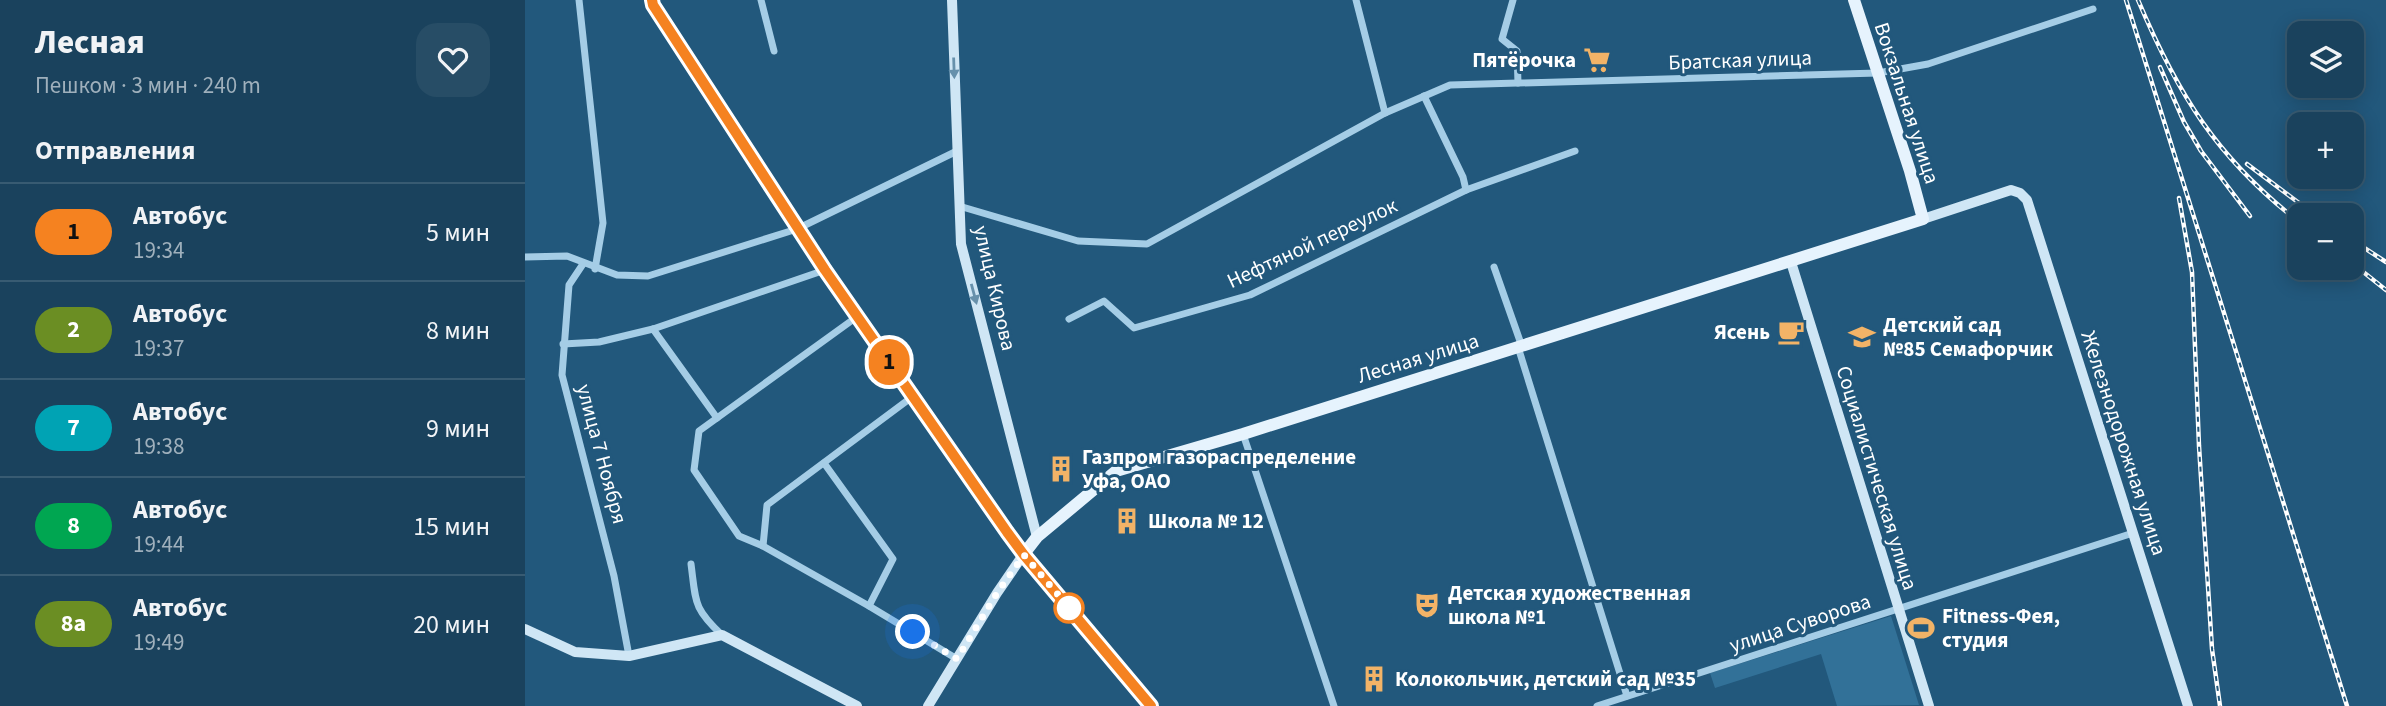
<!DOCTYPE html>
<html lang="ru">
<head>
<meta charset="utf-8">
<style>
  body { margin:0; font-family:"Source Sans 3",sans-serif; background:#274d66; color:#f1f3f6; height:100vh; display:flex; flex-direction:column; font-size:26px; white-space:nowrap }
  * { box-sizing:border-box; margin:0 }
  p { font-size:23px; color:#9fb0bc }
  .icon { flex:none; width:38px; height:38px; fill:none; stroke:currentColor; stroke-width:2; stroke-linecap:round; stroke-linejoin:round }
  .map { position:relative; flex:1; overflow:hidden }
  .panel { display:flex; flex-direction:column; background:#1a425d; width:525px }
  .panel>* { flex:none }
  .badge { padding:0 14px; border-radius:23px; font-size:24px; line-height:46px }
  .fabs { position:absolute; left:1762px; top:21px; display:grid; gap:14px }
  .fabs a { display:grid; place-items:center; width:77px; height:77px; border-radius:14px; background:#1a425d; box-shadow:0 4px 18px #0003,0 0 0 2px #385b72; font-size:35px }
  .you { position:absolute; width:35px; height:35px; margin:-18px; border:5px solid #fff; border-radius:50%; background:#1a73e8; box-shadow:0 0 0 10px #1a73e833 }
  .map>.badge { position:absolute; translate:-50% -50%; box-shadow:0 0 0 4px #fff }
  h2 { padding:0 35px; font-size:26px; line-height:63px }
  .round { display:grid; place-items:center; flex:none; width:74px; height:74px; border-radius:21px; background:#274d66 }
  .overview { display:flex; align-items:center; justify-content:space-between; height:119px; padding:0 35px }
  h1 { font-size:33px; font-weight:800; line-height:52px }
  ul { padding:0; list-style:none }
  li { display:flex; align-items:center; gap:21px; height:98px; padding:0 35px; border-top:2px solid #385b72 }
  li div { flex:1 }
  li b { display:block; font-size:26px }
  li em { font-style:normal }
  li .badge { min-width:77px; font-weight:700; text-align:center }
  main { display:flex; flex:1; min-height:0 }
  .map>svg:first-child { display:block }
  .green { fill:#327198 }
  .lines { fill:none; stroke-linecap:round; stroke-linejoin:round }
  .street { stroke:#a5cde6; stroke-width:7 }
  .secondary { stroke:#cfe6f5; stroke-width:10 }
  .primary { stroke:#e6f3fd; stroke-width:12 }
  .rail-casing { stroke:#fff; stroke-width:4.5 }
  .rail { stroke:#22587c; stroke-width:2; stroke-dasharray:5; stroke-linecap:butt }
  .oneway { fill:#6791ac }
  .line-casing { stroke:#fff; stroke-width:16 }
  .line { stroke:#f58220; stroke-width:10 }
  .walk { stroke:#fff; stroke-width:7; stroke-dasharray:0 12.6 }
  .stop-dot { fill:#fff; stroke:#f58220; stroke-width:3.5 }
  .labels { text-anchor:middle; stroke-width:6; stroke-linejoin:round; paint-order:stroke }
  .poi-label { font-size:21px; font-weight:bold; fill:#fff; stroke:#22587c; text-anchor:start }
  .street-label { font-size:21px; fill:#fff; stroke:#22587c }
</style>
</head>
<body>
<main>
<section class="panel">
<div class="overview"><div><h1>Лесная</h1><p>Пешком · 3 мин · 240 m</p></div><a class="round"><svg class="icon" aria-label="heart" viewBox="0 0 24 24"><path d="M12 20l-8-8c-3-5 5-10 8-4 3-6 11-1 8 4z"/></svg></a></div>
<h2>Отправления</h2>
<ul>
<li><span class="badge" style="background:#f58220;color:#111">1</span><div><b>Автобус</b><p>19:34</p></div><em>5 мин</em></li>
<li><span class="badge" style="background:#6b8e23;color:#fff">2</span><div><b>Автобус</b><p>19:37</p></div><em>8 мин</em></li>
<li><span class="badge" style="background:#00a3b4;color:#fff">7</span><div><b>Автобус</b><p>19:38</p></div><em>9 мин</em></li>
<li><span class="badge" style="background:#00a651;color:#fff">8</span><div><b>Автобус</b><p>19:44</p></div><em>15 мин</em></li>
<li><span class="badge" style="background:#6b8e23;color:#fff">8а</span><div><b>Автобус</b><p>19:49</p></div><em>20 мин</em></li>
</ul>
</section>
<div class="map">
<svg width="1861" height="706" viewBox="0 0 1861 706">
  <rect width="100%" height="100%" fill="#22587c"/>
  <path class="green" d="M1366 616 1394 705 1312 706 1296 654 1190 688 1185 673Z"/>
  <g class="lines">
    <g class="street">
      <path d="M54 0 78 223 70 269"/>
      <path d="M236 0 249 51"/>
      <path d="M831 0 860 113"/>
      <path d="M988 0 977 39 992 51 993 83"/>
      <path d="M899 96 938 177 941 190"/>
      <path d="M434 206 553 241 622 244 860 113 925 85 1353 73 1403 64 1568 9"/>
      <path d="M0 257 42 256 92 275 123 276 272 229 432 151"/>
      <path d="M58 264 44 285 37 375 89 576 104 656"/>
      <path d="M969 267 995 341 993 347 1102 696"/>
      <path d="M333 316 174 431 169 470 214 536 238 546 344 606 432 659"/>
      <path d="M544 319 579 301 609 328 725 295 941 190 1050 151"/>
      <path d="M128 329 192 418"/>
      <path d="M38 344 74 342 128 329 300 270"/>
      <path d="M718 434 809 706"/>
      <path d="M299 463 368 559 344 606"/>
      <path d="M238 546 242 505 387 397"/>
      <path d="M166 564C171 602 168 608 197 635"/>
      <path d="M1072 706 1608 533"/>
    </g>
    <g class="secondary">
      <path d="M427 0 436 244 512 537"/>
      <path d="M1398 219 1486 190 1495 193 1502 200 1663 706"/>
      <path d="M1266 262 1404 706"/>
      <path d="M0 629 50 652 104 656 197 635 332 706"/>
      <path d="M403 706 472 593 498 555"/>
    </g>
    <g class="primary">
      <path d="M127 0 128 5 300 270 498 555 626 706"/>
      <path d="M498 555 512 537 591 471 718 434 1398 219 1385 171 1329 0"/>
    </g>
    <g class="rail-casing">
      <g id="rail">
        <path d="M1601 0 1822 706"/>
        <path d="M1613 0C1653 95 1692 158 1774 222"/>
        <path d="M1635 67 1659 122 1676 151 1725 216"/>
        <path d="M1722 164 1790 215"/>
        <path d="M1654 198 1667 272 1674 446 1687 649 1695 706"/>
        <path d="M1827 240 1861 262"/>
        <path d="M1827 263 1861 290"/>
      </g>
    </g>
    <use href="#rail" class="rail"/>
  </g>
  <defs><path id="oneway-solid" d="M-6-.8H1V-3.2L6.5 0L1 3.2V.8H-6Z" transform="scale(1.75)"/></defs>
  <g class="oneway">
    <use href="#oneway-solid" transform="translate(429 68) rotate(88)"/>
    <use href="#oneway-solid" transform="translate(449 294) rotate(75)"/>
  </g>
  <g class="lines">
    <g class="line-casing">
      <path id="line" d="M127 0 128 5 300 270 482 532 499 555 626 706"/>
    </g>
    <use href="#line" class="line"/>
    <path class="walk" d="M388 632 432 659 472 593 499 555 548 612 544 608"/>
  </g>
  <defs>
    <g id="supermarket-bare" transform="scale(2.1)"><path d="M-6-5.5h2.5l.6 2H6L4.5 2H-2.5L-4.4-4H-6ZM-1.5 3.2a1.3 1.3 0 1 0 .1 0ZM3 3.2a1.3 1.3 0 1 0 .1 0Z" fill="#f2b367" stroke="#22587c" stroke-width="2.5" paint-order="stroke"/></g>
    <g id="cafe-bare" transform="scale(2.1)"><path d="M-5.5-4.5H6V0H3Q3 3.5 0 3.5H-2.5Q-5.5 3.5-5.5 0ZM3-3.2v2h1.7v-2ZM-6 4.5H4V6H-6Z" fill="#f2b367" stroke="#22587c" stroke-width="2.5" paint-order="stroke"/></g>
    <g id="school-bare" transform="scale(2.1)"><path d="M0-5L7-2L0 1L-7-2ZM-4 1L0 2.5L4 1V4Q0 6-4 4Z" fill="#f2b367" stroke="#22587c" stroke-width="2.5" paint-order="stroke"/></g>
    <g id="building-bare" transform="scale(2.1)"><path d="M-4-6H4V6H1V3H-1V6H-4ZM-2.5-4.3h1.7v1.8h-1.7ZM.8-4.3h1.7v1.8H.8ZM-2.5-1h1.7V.8h-1.7ZM.8-1h1.7V.8H.8Z" fill="#f2b367" stroke="#22587c" stroke-width="2.5" paint-order="stroke"/></g>
    <g id="theatre-bare" transform="scale(2.1)"><path d="M-5-5.5Q0-4 5-5.5V0Q5 5 0 6Q-5 5-5 0ZM-3.3-2.5H-1v1.5H-3.3ZM1-2.5H3.3v1.5H1ZM-2.8 1Q0 5.5 2.8 1Z" fill="#f2b367" stroke="#22587c" stroke-width="2.5" paint-order="stroke"/></g>
    <g id="stadium-bare" transform="scale(2.1)"><path d="M0-5a6.5 5 0 1 0 0 10a6.5 5 0 1 0 0-10ZM-3.5-1.8h7v3.6h-7Z" fill="#f2b367" stroke="#22587c" stroke-width="2.5" paint-order="stroke"/></g>
  </defs>
  <g fill-rule="evenodd">
    <use href="#supermarket-bare" x="1072" y="60"/>
    <use href="#cafe-bare" x="1266" y="332"/>
    <use href="#school-bare" x="1337" y="337"/>
    <use href="#building-bare" x="536" y="469"/>
    <use href="#building-bare" x="602" y="521"/>
    <use href="#theatre-bare" x="902" y="605"/>
    <use href="#stadium-bare" x="1396" y="628"/>
    <use href="#building-bare" x="849" y="679"/>
  </g>
  <circle class="stop-dot" cx="544" cy="608" r="14"/>
  <g class="labels">
    <g class="poi-label">
      <text x="1051" y="67" text-anchor="end">Пятёрочка</text>
      <text x="1358" y="332">Детский сад<tspan x="1358" dy="24">№85 Семафорчик</tspan></text>
      <text x="1245" y="339" text-anchor="end">Ясень</text>
      <text x="557" y="464">Газпром газораспределение<tspan x="557" dy="24">Уфа, ОАО</tspan></text>
      <text x="623" y="528">Школа № 12</text>
      <text x="923" y="600">Детская художественная<tspan x="923" dy="24">школа №1</tspan></text>
      <text x="1417" y="623">Fitness-Фея,<tspan x="1417" dy="24">студия</tspan></text>
      <text x="870" y="686">Колокольчик, детский сад №35</text>
    </g>
    <g class="street-label">
      <text transform="translate(1215 60) rotate(-2)" y="7">Братская улица</text>
      <text transform="translate(1382 103) rotate(72)" y="7">Вокзальная улица</text>
      <text transform="translate(787 243) rotate(-25)" y="7">Нефтяной переулок</text>
      <text transform="translate(470 288) rotate(77)" y="7">улица Кирова</text>
      <text transform="translate(893 358) rotate(-17)" y="7">Лесная улица</text>
      <text transform="translate(1599 443) rotate(72)" y="7">Железнодорожная улица</text>
      <text transform="translate(77 454) rotate(75)" y="7">улица 7 Ноября</text>
      <text transform="translate(1352 478) rotate(73)" y="7">Социалистическая улица</text>
      <text transform="translate(1275 623) rotate(-18)" y="7">улица Суворова</text>
    </g>
  </g>
</svg>
<div class="fabs">
<a><svg class="icon" aria-label="layers" viewBox="0 0 24 24"><path d="M12 4l9 5-9 5-9-5zM3 14l9 5 9-5"/></svg></a>
<a>+</a>
<a>−</a>
</div>
<div class="you" style="left:388px;top:632px"></div>
<b class="badge" style="left:364px;top:362px;background:#f58220;color:#111">1</b>
</div>
</main>
</body>
</html>
